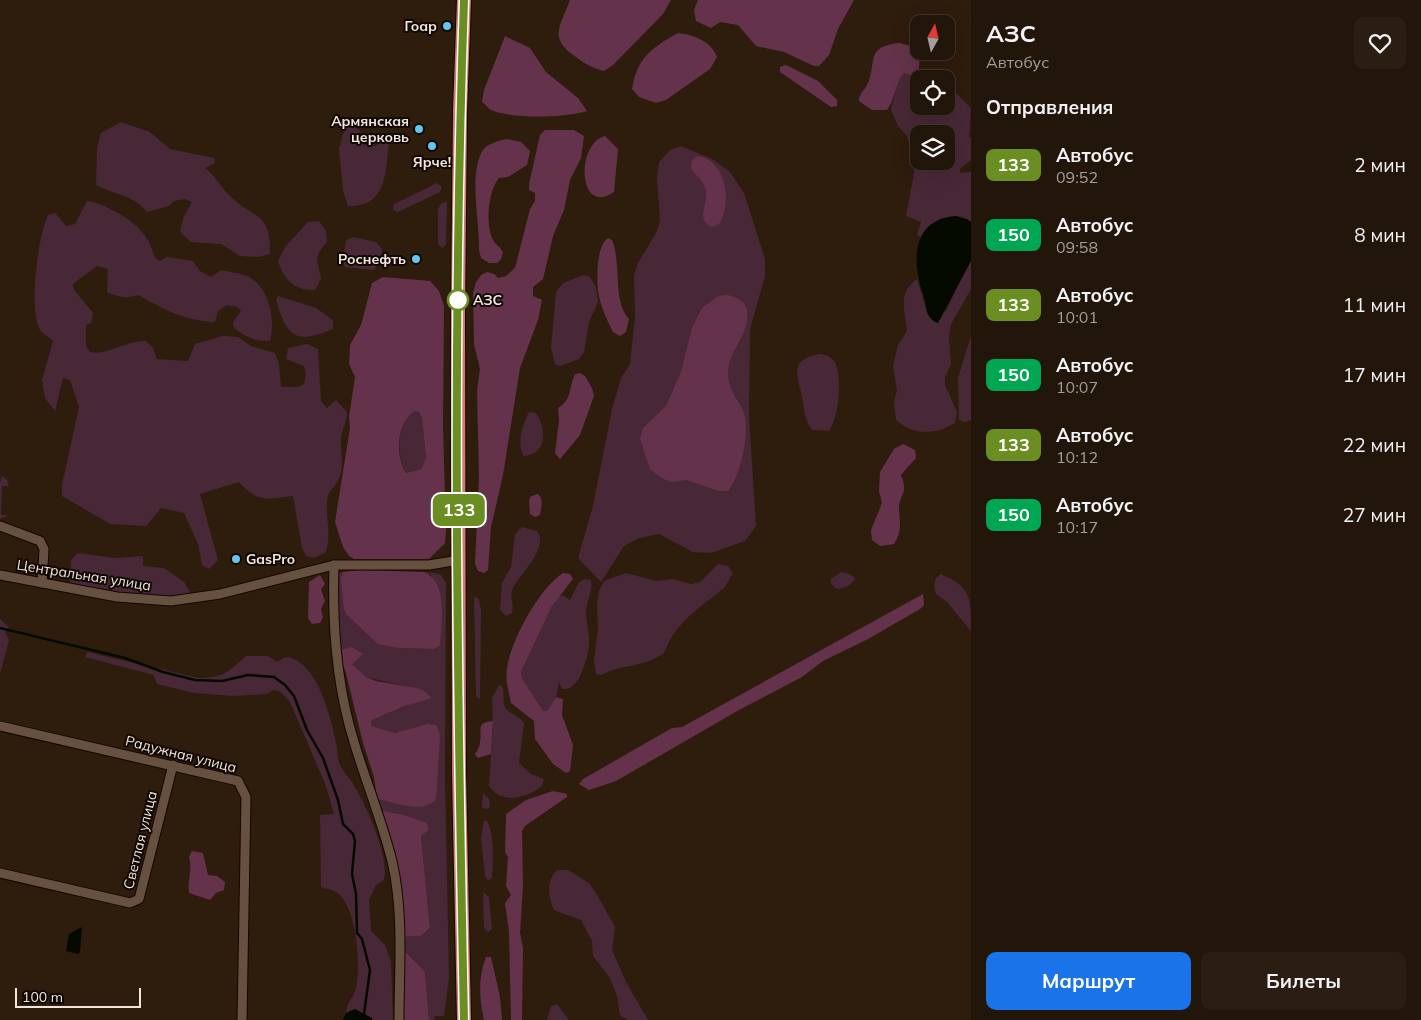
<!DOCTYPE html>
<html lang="ru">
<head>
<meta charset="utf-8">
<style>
  body { margin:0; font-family:Mulish,sans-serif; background:#2a1e13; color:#f1f3f6; height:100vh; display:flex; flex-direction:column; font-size:19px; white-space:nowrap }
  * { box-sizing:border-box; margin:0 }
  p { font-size:16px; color:#a29f9c }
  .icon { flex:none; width:28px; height:28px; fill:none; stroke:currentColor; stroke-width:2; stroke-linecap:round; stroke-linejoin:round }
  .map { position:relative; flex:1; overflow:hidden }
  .details { display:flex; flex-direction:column; background:#22150a; width:450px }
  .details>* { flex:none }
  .badge { padding:0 10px; border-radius:8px; font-size:18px; line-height:32px }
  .needle { width:32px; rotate:8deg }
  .tools { position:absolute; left:910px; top:15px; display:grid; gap:10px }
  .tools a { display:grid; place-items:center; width:45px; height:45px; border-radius:10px; background:#22150a; box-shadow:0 5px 20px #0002,0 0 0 1px #3f342b; font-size:25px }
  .scale { position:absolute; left:15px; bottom:12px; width:126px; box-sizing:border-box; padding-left:5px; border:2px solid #f2e5dc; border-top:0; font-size:14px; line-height:18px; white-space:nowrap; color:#f2e5dc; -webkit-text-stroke:4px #100804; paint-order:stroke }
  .map>.badge { position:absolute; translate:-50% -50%; box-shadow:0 0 0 2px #fff }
  h2 { padding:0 15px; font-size:19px; line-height:45px }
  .round { display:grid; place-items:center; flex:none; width:52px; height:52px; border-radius:10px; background:#2a1e13 }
  .summary { display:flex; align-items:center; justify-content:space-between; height:85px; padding:0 15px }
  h1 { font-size:24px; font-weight:700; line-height:38px }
  .action { display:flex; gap:10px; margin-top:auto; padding:10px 15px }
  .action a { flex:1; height:58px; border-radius:10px; background:#1a73e8; color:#fff; font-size:20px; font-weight:700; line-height:58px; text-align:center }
  .action a+a { background:#2a1e13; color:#f1f3f6 }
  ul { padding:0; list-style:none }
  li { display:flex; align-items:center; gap:15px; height:70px; padding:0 15px }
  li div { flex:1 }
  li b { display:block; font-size:19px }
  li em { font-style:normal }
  li .badge { min-width:55px; font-weight:700; text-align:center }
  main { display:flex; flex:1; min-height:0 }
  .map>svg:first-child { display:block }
  .green { fill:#482837; fill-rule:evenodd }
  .forest { fill:#64334b; fill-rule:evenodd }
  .water { fill:#040a00 }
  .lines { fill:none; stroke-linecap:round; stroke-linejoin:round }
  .stream { stroke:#040a00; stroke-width:2.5 }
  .minor-casing { stroke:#150600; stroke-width:11 }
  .highway-casing { stroke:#150600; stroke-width:16 }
  .minor { stroke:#665141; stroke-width:9 }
  .highway { stroke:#d17872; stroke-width:14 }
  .line-casing { stroke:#fff; stroke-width:11 }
  .line { stroke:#6b8e23; stroke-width:8 }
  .poi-dot { fill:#65c5ef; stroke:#100804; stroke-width:2 }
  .stop-dot { fill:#fff; stroke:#6b8e23; stroke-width:2.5 }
  .labels { text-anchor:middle; stroke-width:4; stroke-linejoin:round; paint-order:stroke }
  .poi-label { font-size:14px; font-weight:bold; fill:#f2e5dc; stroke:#100804; text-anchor:end }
  .stop-label { font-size:14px; font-weight:bold; fill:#f2e5dc; stroke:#100804; text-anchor:start }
  .street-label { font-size:14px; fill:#f2e5dc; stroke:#100804 }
</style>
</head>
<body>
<main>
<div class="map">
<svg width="971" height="1020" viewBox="0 0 971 1020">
  <rect width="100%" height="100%" fill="#2e1c0d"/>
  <g class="green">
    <path d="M904 73H910L919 79V106H946V89L957 94 971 108 969 137 971 138V160L960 169V173L971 172V222L967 219 925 231 921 238 917 234 921 222 906 216 914 174V157L907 136 898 126 891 110 899 77ZM919 134H946V161H919Z"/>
    <path d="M121 122 150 132 170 149 214 158 215 163 205 168C217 177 221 188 231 197 254 219 271 212 270 254L258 257 240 256 221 244 191 242 180 232 183 218 192 202 185 199 174 201 169 206 147 212C134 195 115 195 96 185L97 148 101 133Z"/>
    <path d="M352 127 360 130 358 138 365 145 375 146 386 140 389 143C385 172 388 207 348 206L343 191 339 148 345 128Z"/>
    <path d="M681 146 714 160 730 172 744 193 765 259V276L750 329 749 416 756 526 745 541 711 553 693 552 659 534 639 538 624 546 601 582 578 558 593 506 612 409 621 378 630 364 635 317 634 275 638 263 656 233 660 221 657 177 659 162 670 150Z"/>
    <path d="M437 183 442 187 440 192 398 212 393 210 394 204Z"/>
    <path d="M87 201C97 202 104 206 112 210 134 221 149 234 155 258L160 261 167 257 193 261 200 271 211 277 221 270C229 272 240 273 247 276 269 286 276 320 270 341 255 342 246 337 234 328L233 322 241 311 237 307 227 305 218 311 215 322C185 321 163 309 138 295 126 299 118 297 107 292L108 269 97 266 73 284 74 290 93 313 91 323 86 325V346L90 352C108 356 126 340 146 341L153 348 157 359 188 361 195 344 223 336 238 337 251 346 275 353 279 364 281 387H298L304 384 306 374 304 366 286 359 288 348 307 344 318 349 321 401 327 408 336 400 347 412C347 422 342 429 341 438 340 452 345 467 338 480 333 491 328 488 327 504 326 521 332 537 325 553L314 558 306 556 302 548 293 496C267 499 257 503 239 482L200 494 218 560 209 569 202 565 198 544 184 513 161 508 146 526 110 524 62 496V485L79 407 70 380 63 378 55 411 45 398 42 380 53 341C49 337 41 333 39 328 29 306 38 236 48 215L55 213 66 226 75 224Z"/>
    <path d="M447 202 446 245 442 248 438 244V209L442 203Z"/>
    <path d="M319 221 326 231 327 242C312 259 318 259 321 279L315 290C295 291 284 280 278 261L285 247 308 222Z"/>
    <path d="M353 237 376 242 382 249 381 261 374 270 345 267 343 261 346 240Z"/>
    <path d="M971 257V289L951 324 949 338 951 364 945 377V385L957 412 955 423C935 435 914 436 896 420L894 402 897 390 893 366 898 345 907 331C905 309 897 294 917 279L928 316 946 311Z"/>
    <path d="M584 275 590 277 596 287 598 302 589 322 584 352 579 359 560 366 555 364 551 348 556 292 563 283Z"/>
    <path d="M278 296 316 308 333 320V329C295 345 287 337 276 300Z"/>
    <path d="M971 336V420L965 422 959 420 958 378Z"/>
    <path d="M820 354C826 355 830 356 834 361 843 375 839 418 829 431L812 430C805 420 804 410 802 397 798 375 788 359 820 354Z"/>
    <path d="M415 411 419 412 422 418 426 458 421 469 406 473C396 453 396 425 415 411Z"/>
    <path d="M529 412 536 413C547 430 547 455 523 456 517 442 522 425 529 412Z"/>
    <path d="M2 476 7 480 9 486H2L1 515H8L0 519V483Z"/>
    <path d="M522 527 537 531C550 549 518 575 512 590 510 598 514 605 512 613L506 616 500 610 502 583 511 567 515 534Z"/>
    <path d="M78 553 114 558 143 556V566L164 568 184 582 190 592 188 596H148L70 585 71 560Z"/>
    <path d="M718 564 728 566 733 573 725 587C699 609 676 621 664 653 643 668 621 664 601 675L596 674 594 661 598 628 597 604 599 591 604 581 626 573 656 581 672 579 691 584 700 582Z"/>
    <path d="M343 572 341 579 398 648 434 649 440 646 431 575 424 572 440 574 446 583 445 776 449 978 444 1016H435L434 1020H429L425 972 406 952 403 942 407 936H421L430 928 421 836 429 830 427 823 405 815 379 810 377 799 409 806 427 724 395 733 371 726 372 720 425 698 423 690 366 677 338 651 337 573Z"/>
    <path d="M841 572 850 574 855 578C851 586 845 588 837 589L831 584V579Z"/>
    <path d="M941 574C971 587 971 597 971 631L947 602 936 594 934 586 936 578Z"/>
    <path d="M585 579 591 580C593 591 587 600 586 611 586 623 590 634 589 646 587 660 579 692 562 689L559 682 556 697 547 711H543L522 678 521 672 552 606 558 597 563 595 570 600 579 582Z"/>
    <path d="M474 597 479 599 481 610 480 699 476 697Z"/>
    <path d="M0 619 9 627 5 632 9 640 0 674Z"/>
    <path d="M87 652 198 678C224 678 228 672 246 656H268L277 662 285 657C317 659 331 717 336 743 338 750 337 759 340 765 343 772 350 778 353 784 367 807 389 854 384 880L376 885 369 900 371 931 385 945 391 961 393 1020H372L355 1009 346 1013C347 1000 354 998 356 988 361 965 357 911 339 894 335 890 326 889 321 887L320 815 334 814 326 786 290 702 281 692 274 690 266 694 233 696 194 693 157 684 154 675 85 657Z"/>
    <path d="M499 685 503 687C504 693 503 699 504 704 506 714 519 715 524 723L519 763 531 774 544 779 542 786C527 798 502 805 489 786L493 725 492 698Z"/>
    <path d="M483 793 489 799 490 807 486 809 482 808Z"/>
    <path d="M484 821H487C495 837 493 861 492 878L488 881 485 876 481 838Z"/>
    <path d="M557 870H568L589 883 596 893 615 927 612 950 626 982 648 1020H628L620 1015 617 996 610 978 593 956 592 941 581 920 554 910C548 896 546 881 557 870Z"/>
    <path d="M483 892 489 897 492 929 488 932 484 928Z"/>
    <path d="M557 1004 569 1020H547L551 1006Z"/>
  </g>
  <g class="forest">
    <path d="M570 0H671L663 14 613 65 604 71C592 68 585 64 576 57 548 38 560 27 570 0Z"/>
    <path d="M698 0H854L838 29 829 55 819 66H814L784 52 756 46 738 25 720 22 711 28 696 21 694 10Z"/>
    <path d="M678 33C694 35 711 41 717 57L710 69 666 100 656 103 639 97 632 89C637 58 651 48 678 33Z"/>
    <path d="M505 36 530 48 546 72 578 98 587 111C566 118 511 119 491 110 488 108 485 104 482 102L484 90Z"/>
    <path d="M899 43 916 47C920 54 921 70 916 77L904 73C896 80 896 98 887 110H872L859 101C859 93 865 90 868 83 877 61 865 47 899 43Z"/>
    <path d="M786 65 818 81 837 100V106L831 107 780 72V67Z"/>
    <path d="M545 130H574L584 136 581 158 570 180 564 210 553 236 543 279 533 287V296L542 300 538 320 520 368 503 475 491 527 488 570 484 573 478 571 475 564 479 478 477 390 480 369 474 344 473 293 476 282 481 275 487 272 494 274 498 278 506 276 515 268 530 209 535 201V193L529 190V184L540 135Z"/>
    <path d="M605 136 618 149 614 192C578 217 575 144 605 136Z"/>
    <path d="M507 139 521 142 530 151 527 165 508 177 499 178C488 191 485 224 493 240 495 244 500 247 503 252L501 259 497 263H489L481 258 479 250C480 223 468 173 483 150 488 143 499 141 507 139Z"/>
    <path d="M697 156C726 159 733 204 719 224L711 227C694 217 711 203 705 187 702 179 695 175 691 168L692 160Z"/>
    <path d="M608 238 612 240C622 265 612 300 629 319L626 332 620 336 613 332C607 320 600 305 598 291 597 278 596 246 608 238Z"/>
    <path d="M383 277 430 281 439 291 444 306 443 427 446 530 445 543 429 559H354L349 556 343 547 335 522 350 428 349 417 355 377 349 364 350 345 361 325 372 283ZM415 411 419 412 422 418 426 458 421 469 406 473C395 454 396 424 415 411Z"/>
    <path d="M728 295C737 298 746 301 747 311 750 336 727 350 728 375 729 394 743 404 745 417 749 436 740 477 728 491H719L687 480 670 482 660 477 650 469 640 439 643 428 666 406 681 372 692 328 702 308 718 296Z"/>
    <path d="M580 373 585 376 592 388 594 396 580 435 560 459 555 453 559 421 558 408C572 400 569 387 575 374Z"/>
    <path d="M903 444 915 450 916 458 901 475C909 495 899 493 899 509 900 523 902 532 894 544L880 546 872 540 871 530 882 503 879 491 880 472 894 449Z"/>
    <path d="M538 494C544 500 541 507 540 515L535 517 530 514 529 501 531 496Z"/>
    <path d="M360 570 424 572C449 582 441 624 440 646L434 649 398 648 378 644 347 615 344 609 341 579 343 572Z"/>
    <path d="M563 573 570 574 573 579 552 606 521 672 522 678 543 711H547L556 697 563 699 562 715 573 745 570 771 566 773 553 764 535 739 534 721 511 703C509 693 505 680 507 669 510 642 539 588 563 573Z"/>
    <path d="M320 575 325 584 321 589 325 601 321 609 323 617 320 623 312 624 308 618 309 582Z"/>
    <path d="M923 594 924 605 920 609 868 639 823 661 802 677 739 710 616 781 589 790 579 784 583 779 672 728 682 727Z"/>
    <path d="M352 647 363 654 352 664 366 677 376 681 417 688 423 690 432 698 405 706 372 720 371 726 395 733 427 724 436 725 440 735 436 799C423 815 394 802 377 799L374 777 363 743 346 673 338 651Z"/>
    <path d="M493 721 491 754 478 758 475 754C477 751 480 746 480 742 483 731 474 723 493 721Z"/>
    <path d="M553 791 567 794V797L525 826 522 831 523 887 520 933 523 948 522 1020H511L509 931 505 903 511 895 506 886 508 857 505 852 506 814 526 800Z"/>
    <path d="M379 810 405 815 427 823 429 830 421 836 430 928 421 936H407L403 942 406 952 425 972 429 1020H399L396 889Z"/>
    <path d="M192 851 203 853 208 875 217 876 225 882 224 890 216 893 210 900 189 893C187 881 193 869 189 857Z"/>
    <path d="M486 957H491L500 997 502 1020H484C479 997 478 978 486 957Z"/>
  </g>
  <g class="water">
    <path d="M956 216 967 219 971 222V261L938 323C925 319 927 305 923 294 912 262 911 219 956 216Z"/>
    <path d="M82 927 80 952 78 954 66 951 69 934Z"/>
    <path d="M355 1009 372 1018V1020H343L346 1013Z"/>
  </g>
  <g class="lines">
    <path class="stream" d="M0 628 125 658 163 672 195 680 222 681 248 675 274 677 285 685 294 696 307 730 323 758 338 800 343 824 353 834 355 841 352 874 356 894 357 933 362 939 370 970 364 1014"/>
    <g class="minor-casing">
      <g id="minor">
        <path d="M0 526 40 541 44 549 42 583"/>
        <path d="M334 565C332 625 336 684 354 742 366 782 382 821 392 861 404 913 399 968 399 1020"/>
        <path d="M0 575 117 597 171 601 220 594 334 565H429L459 560"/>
        <path d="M0 726 238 781 246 797 242 1020"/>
        <path d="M0 873 130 903 139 899 173 765"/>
      </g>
    </g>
    <g class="highway-casing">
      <path id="highway" d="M464 0 460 111 458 312 459 772 464 1020"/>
    </g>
    <use href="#minor" class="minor"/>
    <use href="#highway" class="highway"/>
  </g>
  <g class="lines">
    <g class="line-casing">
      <path id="line" d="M464 0C452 340 457 680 464 1020"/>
    </g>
    <use href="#line" class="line"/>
  </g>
  <g class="poi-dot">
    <circle cx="447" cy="26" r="5"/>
    <circle cx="419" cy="129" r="5"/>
    <circle cx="432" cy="146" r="5"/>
    <circle cx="416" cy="259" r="5"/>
    <circle cx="236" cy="559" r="5"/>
  </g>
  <circle class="stop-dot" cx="458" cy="300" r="10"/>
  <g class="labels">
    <g class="poi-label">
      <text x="437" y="31">Гоар</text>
      <text x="409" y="126">Армянская<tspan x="409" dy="16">церковь</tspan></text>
      <text x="432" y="167" text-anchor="middle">Ярче!</text>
      <text x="406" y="264">Роснефть</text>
      <text x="246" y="564" text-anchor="start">GasPro</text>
    </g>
    <g class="stop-label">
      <text x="473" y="305">АЗС</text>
    </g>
    <g class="street-label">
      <text transform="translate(84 575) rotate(9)" y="5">Центральная улица</text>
      <text transform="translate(181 754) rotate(14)" y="5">Радужная улица</text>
      <text transform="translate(140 840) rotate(-76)" y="5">Светлая улица</text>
    </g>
  </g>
</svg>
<div class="tools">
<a><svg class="needle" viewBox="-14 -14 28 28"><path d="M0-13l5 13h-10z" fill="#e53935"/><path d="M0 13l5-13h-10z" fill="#a29f9c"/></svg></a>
<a><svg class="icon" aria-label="locate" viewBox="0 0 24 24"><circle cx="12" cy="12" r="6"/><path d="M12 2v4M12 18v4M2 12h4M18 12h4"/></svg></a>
<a><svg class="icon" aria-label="layers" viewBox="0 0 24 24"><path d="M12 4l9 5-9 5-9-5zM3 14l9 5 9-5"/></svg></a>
</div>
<div class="scale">100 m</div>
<b class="badge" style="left:459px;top:510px;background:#6b8e23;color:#fff">133</b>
</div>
<section class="details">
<div class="summary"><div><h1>АЗС</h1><p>Автобус</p></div><a class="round"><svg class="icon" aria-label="heart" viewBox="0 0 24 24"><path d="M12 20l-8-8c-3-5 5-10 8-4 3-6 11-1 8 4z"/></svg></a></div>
<h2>Отправления</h2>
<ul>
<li><span class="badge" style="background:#6b8e23;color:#fff">133</span><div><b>Автобус</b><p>09:52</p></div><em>2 мин</em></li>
<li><span class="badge" style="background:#00a651;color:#fff">150</span><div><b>Автобус</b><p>09:58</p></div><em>8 мин</em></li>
<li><span class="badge" style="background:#6b8e23;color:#fff">133</span><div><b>Автобус</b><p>10:01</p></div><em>11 мин</em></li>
<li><span class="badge" style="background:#00a651;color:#fff">150</span><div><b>Автобус</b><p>10:07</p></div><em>17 мин</em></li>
<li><span class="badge" style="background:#6b8e23;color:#fff">133</span><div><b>Автобус</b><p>10:12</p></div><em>22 мин</em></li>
<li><span class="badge" style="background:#00a651;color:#fff">150</span><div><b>Автобус</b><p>10:17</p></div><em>27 мин</em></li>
</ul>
<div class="action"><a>Маршрут</a><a>Билеты</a></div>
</section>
</main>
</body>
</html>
